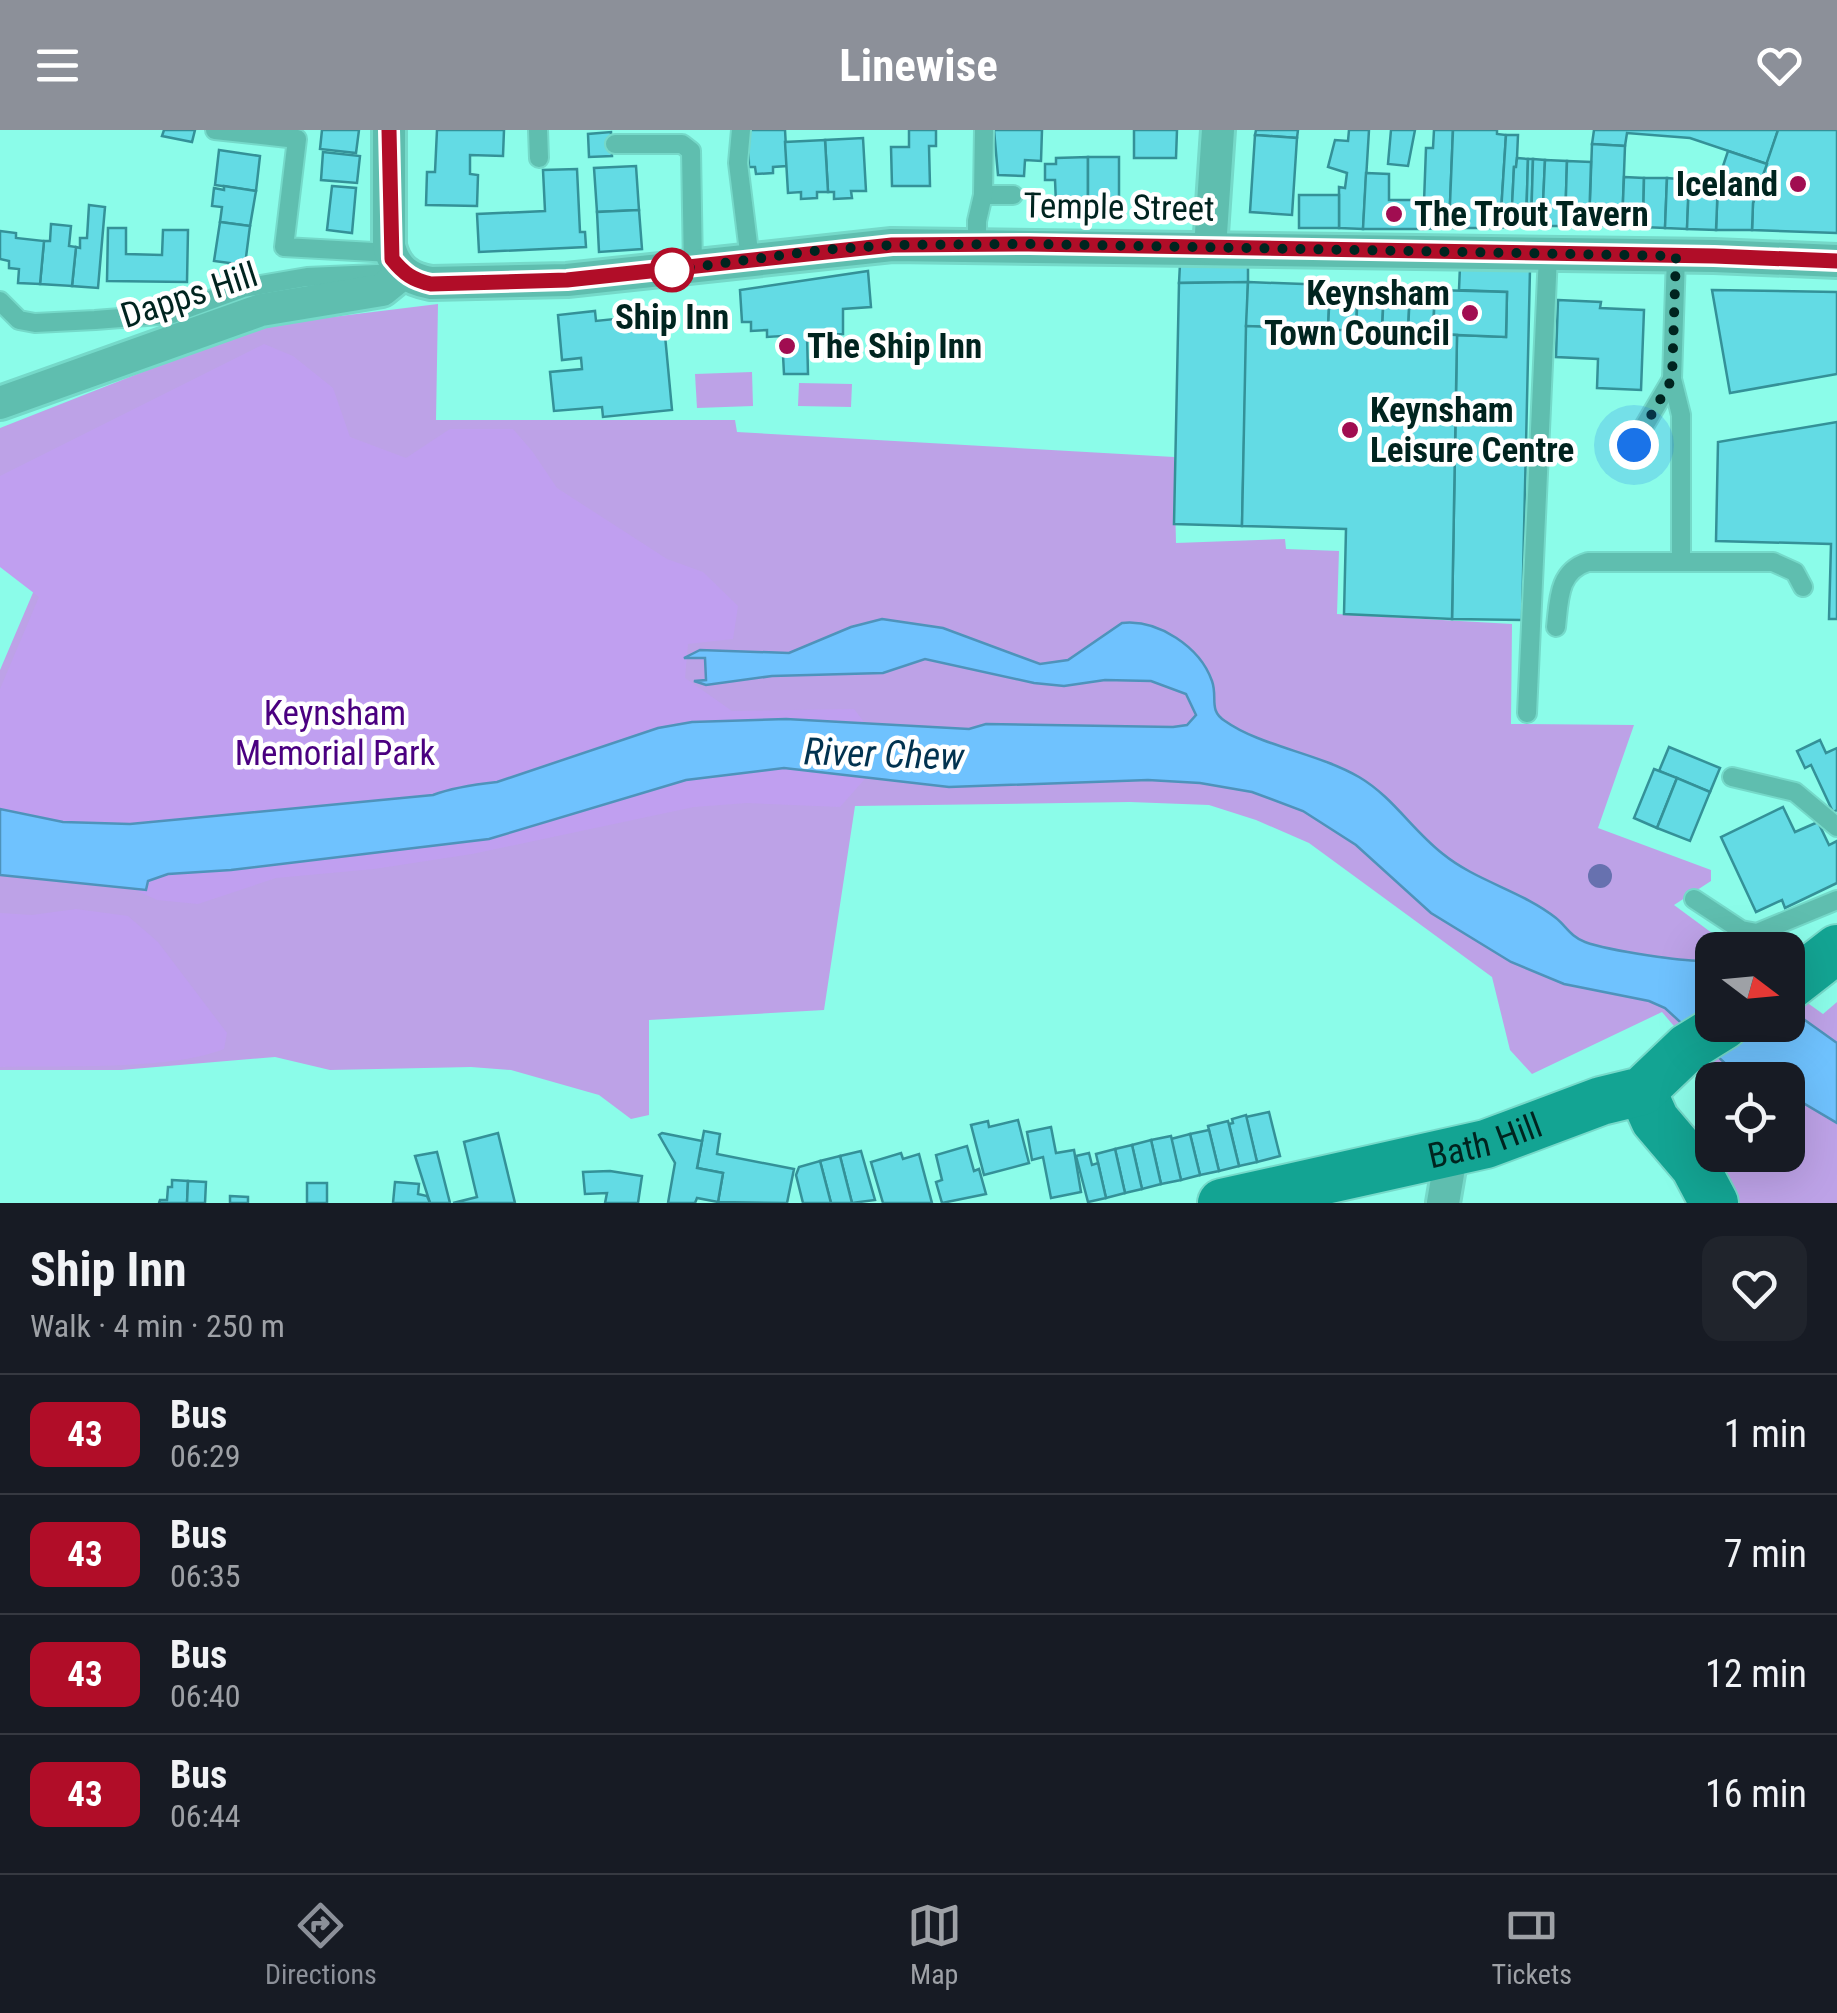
<!DOCTYPE html>
<html lang="en">
<head>
<meta charset="utf-8">
<style>
  body { margin:0; font-family:"Roboto Condensed",sans-serif; background:#20242c; color:#f1f3f6; height:100vh; display:flex; flex-direction:column; font-size:38px; white-space:nowrap }
  * { box-sizing:border-box; margin:0 }
  p { font-size:32px; color:#9ea1a6 }
  .icon { flex:none; width:55px; height:55px; fill:none; stroke:currentColor; stroke-width:2; stroke-linecap:round; stroke-linejoin:round }
  .map { position:relative; height:1073px; overflow:hidden }
  .panel { display:flex; flex-direction:column; background:#171b24; flex:1 }
  .panel>* { flex:none }
  .badge { padding:0 20px; border-radius:15px; font-size:35px; line-height:65px }
  .needle { width:65px; rotate:106deg }
  .fabs { position:absolute; left:1695px; top:802px; display:grid; gap:20px }
  .fabs a { display:grid; place-items:center; width:110px; height:110px; border-radius:20px; background:#171b24; box-shadow:0 10px 40px #0002; font-size:50px }
  .you { position:absolute; width:50px; height:50px; margin:-25px; border:8px solid #fff; border-radius:50%; background:#1a73e8; box-shadow:0 0 0 15px #1a73e833 }
  .map>.badge { position:absolute; translate:-50% -50%; box-shadow:0 0 0 5px #fff }
  .round { display:grid; place-items:center; flex:none; width:105px; height:105px; border-radius:20px; background:#20242c }
  .summary { display:flex; align-items:center; justify-content:space-between; height:170px; padding:0 30px }
  h1 { font-size:48px; font-weight:700; line-height:75px }
  ul { padding:0; list-style:none }
  li { display:flex; align-items:center; gap:30px; height:120px; padding:0 30px; border-top:2px solid #363941 }
  li div { flex:1 }
  li b { display:block; font-size:38px }
  li em { font-style:normal }
  li .badge { min-width:110px; font-weight:700; text-align:center }
  header { display:flex; justify-content:space-between; align-items:center; height:130px; padding:0 30px; background:#8c9099; color:#fff; font-size:45px; font-weight:700 }
  .dock { display:flex; justify-content:space-around; align-items:center; height:140px; border-top:2px solid #363941; background:#171b24; font-size:28px; color:#9ea1a6 }
  .dock a { display:grid; justify-items:center; gap:5px }
  .dock .active { color:#8c9099 }
  .map>svg:first-child { display:block }
  .green { fill:#bda2e7; fill-rule:evenodd }
  .forest { fill:#c09ff0 }
  .water { fill:#6fc2fe; stroke:#4e93bb; stroke-width:2.5 }
  .building { fill:#63dbe4; stroke:#349198; stroke-width:2.5 }
  .lines { fill:none; stroke-linecap:round; stroke-linejoin:round }
  .lane-casing { stroke:#75d9c9; stroke-width:22 }
  .street-casing { stroke:#75d9c9; stroke-width:38 }
  .secondary-casing { stroke:#75d9c9; stroke-width:52 }
  .lane { stroke:#5fbeaf; stroke-width:18 }
  .street { stroke:#5fbeaf; stroke-width:32 }
  .secondary { stroke:#13a493; stroke-width:48 }
  .tree { fill:#6771af }
  .line-casing { stroke:#fff; stroke-width:22 }
  .line { stroke:#b10d28; stroke-width:15 }
  .walk { stroke:#00241f; stroke-width:10; stroke-dasharray:0 18 }
  .poi-dot { fill:#a10d51; stroke:#fff; stroke-width:4 }
  .stop-dot { fill:#fff; stroke:#b10d28; stroke-width:5 }
  .labels { text-anchor:middle; stroke-width:9; stroke-linejoin:round; paint-order:stroke }
  .poi-label { font-size:35px; font-weight:bold; fill:#00241f; stroke:#fff; text-anchor:start }
  .street-label { font-size:35px; fill:#00241f; stroke:#fff }
  .stop-label { font-size:35px; font-weight:bold; fill:#00241f; stroke:#fff }
  .park-label { font-size:35px; fill:#4a0080; stroke:#fff }
  .water-label { font-size:38px; font-style:italic; fill:#023350; stroke:#fff }
</style>
</head>
<body>
<header><svg class="icon" aria-label="menu" viewBox="0 0 24 24"><path d="M4 6h16M4 12h16M4 18h16"/></svg>Linewise<svg class="icon" aria-label="heart" viewBox="0 0 24 24"><path d="M12 20l-8-8c-3-5 5-10 8-4 3-6 11-1 8 4z"/></svg></header>
<div class="map">
<svg width="1837" height="1073" viewBox="0 0 1837 1073">
  <rect width="100%" height="100%" fill="#8bfce9"/>
  <g class="green">
    <path d="M438 174 436 290H735L737 302 1174 327 1176 413 1285 409 1286 419 1339 421 1337 484 1512 494 1511 594 1634 595 1598 698 1711 740V751L1674 775 1735 820H1712V895H1788V859L1823 884 1837 872V1073H1730L1694 998 1713 942 1662 882 1532 944 1510 920 1492 847 1309 713 1256 690 1209 675 1130 672 855 676 824 880 649 890V985L631 989 599 965 511 940 471 937 330 940 275 927 121 940H0V540L61 397 0 366V298L259 196ZM1712 950H1788V1025H1712Z"/>
    <path d="M752 242 753 276 697 278 695 244Z"/>
    <path d="M799 253 852 254 851 277 798 276Z"/>
  </g>
  <g class="forest">
    <path d="M264 214 293 226 333 258 350 307 406 328 450 299H513L532 321 557 358 667 429 703 442 738 476 733 509 688 514 685 548 732 581 854 579 877 609 871 642 840 677 747 673 694 677 472 724 374 739 276 748 198 774 157 770 0 697V559L39 467 0 437V346Z"/>
    <path d="M76 779 128 786 158 812 227 903 224 919C167 941 63 935 0 937V783L32 785Z"/>
  </g>
  <path class="water" d="M882 489 943 498 1040 534 1068 530 1122 493C1158 489 1200 517 1212 551 1218 568 1208 580 1225 591 1260 616 1318 623 1359 647 1393 667 1412 700 1443 724 1476 751 1522 761 1556 788 1566 796 1571 807 1585 812 1607 820 1691 834 1712 830V895H1788V878L1837 913V993L1788 964V950H1763L1729 937 1665 878 1649 871 1564 854 1511 832 1431 783 1356 715 1303 681 1252 662 1200 653 1148 650 949 657 784 638 686 650 489 709 231 740 168 744 148 751 146 760 0 745V679L63 692 130 694 433 665C451 658 479 654 497 652L658 598 692 592 786 589 969 599 986 594 1173 597 1187 595 1196 585 1186 564 1151 551 1105 550 1064 556 1034 553 925 529 883 543 772 546 706 555 694 551 706 550 705 528H684L700 520 789 523 851 497Z"/>
  <g class="building">
    <path d="M164 0H195L192 12 162 6Z"/>
    <path d="M322 0H359L356 23 320 19Z"/>
    <path d="M437 0H504L503 26 470 25V44L478 45 477 76 426 75 427 42H435Z"/>
    <path d="M748 0H785L787 36 773 37V43L756 44 755 37H749Z"/>
    <path d="M909 0H936V16H929L930 56H892L891 17H909Z"/>
    <path d="M994 0H1042L1041 31 1025 30 1024 46 998 45Z"/>
    <path d="M1134 0H1177L1176 28H1134Z"/>
    <path d="M1256 0H1298L1297 8 1255 5Z"/>
    <path d="M1349 0H1369L1363 99 1339 98V57L1345 58 1347 43 1328 37 1335 10 1348 11Z"/>
    <path d="M1391 0H1415L1408 36 1388 34Z"/>
    <path d="M1434 0H1453L1449 98 1423 99 1426 18H1433Z"/>
    <path d="M1453 0H1497V4L1506 5 1500 98H1449Z"/>
    <path d="M1594 0H1778L1767 34 1690 8 1627 3 1625 16 1592 14Z"/>
    <path d="M1778 0H1837V103L1752 100 1753 73Z"/>
    <path d="M611 2 612 26 589 27 588 4Z"/>
    <path d="M1255 5 1297 8 1292 85 1250 82Z"/>
    <path d="M1506 5H1518L1517 28 1516 37H1514L1511 96 1500 98Z"/>
    <path d="M863 8 866 61H851L852 68 834 69V62H828L825 10Z"/>
    <path d="M825 10 828 62H817V68L801 69V62L788 63 785 12Z"/>
    <path d="M1592 14 1625 16 1622 96 1589 95Z"/>
    <path d="M219 20 260 26 256 61 215 55Z"/>
    <path d="M1728 21 1767 34 1753 73 1752 100H1716L1718 51Z"/>
    <path d="M323 22 360 26 357 53 321 50Z"/>
    <path d="M1088 27V72L1056 73 1055 50H1045V34H1056V28Z"/>
    <rect x="1088" y="27" width="31" height="45"/>
    <path d="M1517 28 1528 29 1526 96H1511L1514 37H1516Z"/>
    <path d="M1528 29H1533L1531 96H1526Z"/>
    <path d="M1533 29 1545 30 1542 96H1531Z"/>
    <path d="M1545 30 1567 31 1565 96H1542Z"/>
    <path d="M1567 31 1591 32 1589 95 1565 96Z"/>
    <path d="M636 36 639 80 597 82 594 38Z"/>
    <path d="M577 39 580 102H585L586 117 479 122 477 84 545 81 543 40Z"/>
    <path d="M1366 43 1389 44V70H1424L1423 99H1363Z"/>
    <path d="M1624 47 1644 48 1643 97 1622 96Z"/>
    <path d="M1644 48H1667L1665 98 1643 97Z"/>
    <path d="M1667 48 1689 50 1687 99 1665 98Z"/>
    <path d="M1689 50 1718 51 1716 100 1687 99Z"/>
    <path d="M224 56 256 61 250 96 220 92 222 77 212 76 214 58 224 60Z"/>
    <path d="M332 56 356 58 352 103 327 100Z"/>
    <rect x="1299" y="65" width="40" height="33"/>
    <path d="M89 75 105 77 98 158 72 156 76 117 80 118V108H87Z"/>
    <path d="M639 80 642 119 599 122 597 82Z"/>
    <path d="M220 92 250 96 245 135 214 131Z"/>
    <path d="M51 94 71 96 69 116 76 117 72 156 40 154 44 111H50Z"/>
    <path d="M108 98H126V124L162 125 163 100H188L187 152 107 151Z"/>
    <path d="M0 101 16 103V108L44 111 40 154 18 153 19 139 9 138V131L0 129Z"/>
    <path d="M1180 134 1248 135V152L1179 153Z"/>
    <path d="M1460 136 1530 139 1522 490 1452 489 1457 205 1506 207 1507 162 1459 160Z"/>
    <path d="M868 141 871 177 843 179V204L807 205 808 244H784L782 206 767 207V200L751 201V192H742L740 160Z"/>
    <path d="M1248 152 1242 396 1174 394 1179 153Z"/>
    <path d="M1248 152 1330 155 1328 200 1246 196Z"/>
    <path d="M1330 155 1358 156 1356 201 1328 200Z"/>
    <path d="M1358 156 1384 157 1382 202 1356 201Z"/>
    <path d="M1384 157 1410 159 1408 203 1382 202Z"/>
    <path d="M1410 159 1435 160 1433 204 1408 203Z"/>
    <path d="M1435 160 1507 162 1506 207 1433 204Z"/>
    <path d="M1712 160 1837 162V244L1730 263Z"/>
    <path d="M1558 170 1601 172 1600 178 1644 180 1641 260 1597 258 1598 229 1556 227Z"/>
    <path d="M595 181 596 191 663 184 672 280 603 287 602 277 554 281 550 242 582 239 581 228 562 230 558 185Z"/>
    <path d="M1246 196 1457 205 1452 489 1344 484 1346 399 1242 396Z"/>
    <path d="M1837 292V489H1829L1831 414 1716 411 1718 312Z"/>
    <path d="M1820 610 1826 623 1837 618V680L1833 682 1811 635 1805 638 1797 621Z"/>
    <path d="M1669 617 1720 638 1710 662 1659 641Z"/>
    <path d="M1654 639 1677 648 1657 698 1634 688Z"/>
    <path d="M1677 648 1710 662 1690 711 1657 698Z"/>
    <path d="M1783 677 1795 702 1818 692 1829 715 1837 711V753L1785 778 1782 770 1756 782 1721 707Z"/>
    <path d="M1269 982 1280 1026 1257 1032 1246 987Z"/>
    <path d="M1246 985 1257 1032 1239 1036 1229 994 1233 993 1232 989Z"/>
    <path d="M1018 990 1029 1033 984 1045 971 995 988 991 989 997Z"/>
    <path d="M1228 991 1239 1036 1219 1041 1208 996Z"/>
    <path d="M1051 997 1056 1023 1074 1020 1081 1062 1051 1068 1043 1027 1032 1030 1027 1002Z"/>
    <path d="M1209 1000 1219 1041 1200 1045 1190 1004Z"/>
    <path d="M704 1001 720 1004 717 1024 794 1039 787 1073 718 1072 723 1043 697 1038Z"/>
    <path d="M498 1003 515 1073H453L477 1067 464 1012Z"/>
    <path d="M662 1003 702 1011 697 1038 723 1043 718 1072 697 1068 695 1073H668L675 1033 659 1005Z"/>
    <path d="M1190 1004 1200 1045 1181 1050 1171 1009Z"/>
    <path d="M1171 1006 1181 1050 1161 1054 1151 1010Z"/>
    <path d="M1151 1010 1161 1054 1142 1059 1132 1015Z"/>
    <path d="M1132 1015 1142 1059 1125 1063 1115 1019Z"/>
    <path d="M967 1016 974 1041 979 1039 986 1064 942 1073 936 1052 942 1050 936 1025Z"/>
    <path d="M1115 1019 1125 1063 1106 1068 1096 1024Z"/>
    <path d="M861 1021 875 1070 852 1073 840 1026Z"/>
    <path d="M437 1022 450 1073H430L415 1026Z"/>
    <path d="M901 1023 903 1029 919 1024 932 1073H883L871 1032Z"/>
    <path d="M1089 1023 1092 1035 1098 1033 1106 1068 1088 1072 1076 1026Z"/>
    <path d="M840 1026 852 1073H831L820 1031Z"/>
    <path d="M820 1031 831 1073H803L796 1045 799 1037Z"/>
    <path d="M610 1041 642 1046 638 1073H605L607 1063 585 1064 583 1042Z"/>
    <path d="M172 1050 188 1051 187 1073H159L160 1070H167L168 1057H172Z"/>
    <path d="M188 1051 206 1052 205 1073H187Z"/>
    <path d="M395 1052 419 1054 418 1064 427 1066 430 1073H393Z"/>
    <rect x="307" y="1053" width="20" height="20"/>
    <path d="M230 1066 248 1067V1073H230Z"/>
  </g>
  <g class="lines">
    <g class="lane-casing">
      <g id="lane">
        <path d="M215 0 297 9 284 117 391 123"/>
        <path d="M538 0 539 28"/>
        <path d="M741 0 738 33 750 130"/>
        <path d="M615 14H682L691 21 693 138"/>
        <path d="M983 65H1013"/>
        <path d="M977 115V91L983 65 984 0"/>
        <path d="M1676 126 1672 249 1681 285V432"/>
        <path d="M0 171 19 190 35 193 95 190 172 184 243 158 307 147 400 143"/>
        <path d="M1633 315 1672 249"/>
        <path d="M1556 497C1559 470 1558 441 1588 432H1773L1795 442 1803 457"/>
        <path d="M1527 583 1548 125"/>
        <path d="M1732 647 1795 662 1837 697"/>
        <path d="M1694 769 1741 800 1757 803 1837 770"/>
      </g>
    </g>
    <g class="street-casing">
      <g id="street">
        <path d="M389 0V116C395 139 408 149 431 153L567 150 892 115 1714 126 1837 131"/>
        <path d="M1210 118 1218 0"/>
        <path d="M0 273 261 180 382 160 403 143"/>
        <path d="M1443 1073 1452 1020"/>
      </g>
    </g>
    <g class="secondary-casing">
      <g id="secondary">
        <path d="M1788 857 1837 819"/>
        <path d="M1642 961 1655 990 1695 1037 1714 1073"/>
        <path id="s1" d="M1222 1073 1486 1014 1601 971 1642 961 1687 918 1724 895"/>
      </g>
    </g>
    <use href="#lane" class="lane"/>
    <use href="#street" class="street"/>
    <use href="#secondary" class="secondary"/>
  </g>
  <circle class="tree" cx="1600" cy="746" r="12"/>
  <g class="lines">
    <g class="line-casing">
      <path id="line" d="M389 0 392 129C404 144 413 150 431 154L567 150 892 115 1029 114 1714 126 1837 131"/>
    </g>
    <use href="#line" class="line"/>
    <path class="walk" d="M672 140 822 120 892 115 1029 114 1676 126 1672 249 1634 315"/>
  </g>
  <g class="poi-dot">
    <circle cx="1798" cy="54" r="10"/>
    <circle cx="1394" cy="84" r="10"/>
    <circle cx="1470" cy="183" r="10"/>
    <circle cx="787" cy="216" r="10"/>
    <circle cx="1350" cy="300" r="10"/>
  </g>
  <circle class="stop-dot" cx="672" cy="140" r="20"/>
  <g class="labels">
    <g class="poi-label">
      <text x="1778" y="66" text-anchor="end">Iceland</text>
      <text x="1414" y="96">The Trout Tavern</text>
      <text x="1450" y="175" text-anchor="end">Keynsham<tspan x="1450" dy="40">Town Council</tspan></text>
      <text x="807" y="228">The Ship Inn</text>
      <text x="1370" y="292">Keynsham<tspan x="1370" dy="40">Leisure Centre</tspan></text>
    </g>
    <g class="street-label">
      <text transform="translate(1119 77) rotate(1)" y="12">Temple Street</text>
      <text transform="translate(189 165) rotate(-18)" y="12">Dapps Hill</text>
      <text dy="12" stroke="none"><textPath href="#s1" startOffset="270">Bath Hill</textPath></text>
    </g>
    <g class="stop-label">
      <text x="672" y="199">Ship Inn</text>
    </g>
    <g class="park-label">
      <text x="335" y="595">Keynsham<tspan x="335" dy="40">Memorial Park</tspan></text>
    </g>
    <g class="water-label">
      <text transform="translate(884 624) rotate(2)" y="13">River Chew</text>
    </g>
  </g>
</svg>
<div class="fabs">
<a><svg class="needle" viewBox="-14 -14 28 28"><path d="M0-13l5 13h-10z" fill="#e53935"/><path d="M0 13l5-13h-10z" fill="#9ea1a6"/></svg></a>
<a><svg class="icon" aria-label="locate" viewBox="0 0 24 24"><circle cx="12" cy="12" r="6"/><path d="M12 2v4M12 18v4M2 12h4M18 12h4"/></svg></a>
</div>
<div class="you" style="left:1634px;top:315px"></div>
</div>
<section class="panel">
<div class="summary"><div><h1>Ship Inn</h1><p>Walk · 4 min · 250 m</p></div><a class="round"><svg class="icon" aria-label="heart" viewBox="0 0 24 24"><path d="M12 20l-8-8c-3-5 5-10 8-4 3-6 11-1 8 4z"/></svg></a></div>
<ul>
<li><span class="badge" style="background:#b10d28;color:#fff">43</span><div><b>Bus</b><p>06:29</p></div><em>1 min</em></li>
<li><span class="badge" style="background:#b10d28;color:#fff">43</span><div><b>Bus</b><p>06:35</p></div><em>7 min</em></li>
<li><span class="badge" style="background:#b10d28;color:#fff">43</span><div><b>Bus</b><p>06:40</p></div><em>12 min</em></li>
<li><span class="badge" style="background:#b10d28;color:#fff">43</span><div><b>Bus</b><p>06:44</p></div><em>16 min</em></li>
</ul>
</section>
<nav class="dock">
<a class="active"><svg class="icon" aria-label="directions" viewBox="0 0 24 24"><path d="M12 3l9 9-9 9-9-9zM9 14v-3h6M13 9l2 2-2 2"/></svg>Directions</a>
<a><svg class="icon" aria-label="map" viewBox="0 0 24 24"><path d="M3 6l6-2 6 2 6-2v14l-6 2-6-2-6 2zM9 4v14M15 6v14"/></svg>Map</a>
<a><svg class="icon" aria-label="tickets" viewBox="0 0 24 24"><path d="M3 7h18v10H3zM15 7v10"/></svg>Tickets</a>
</nav>
</body>
</html>
